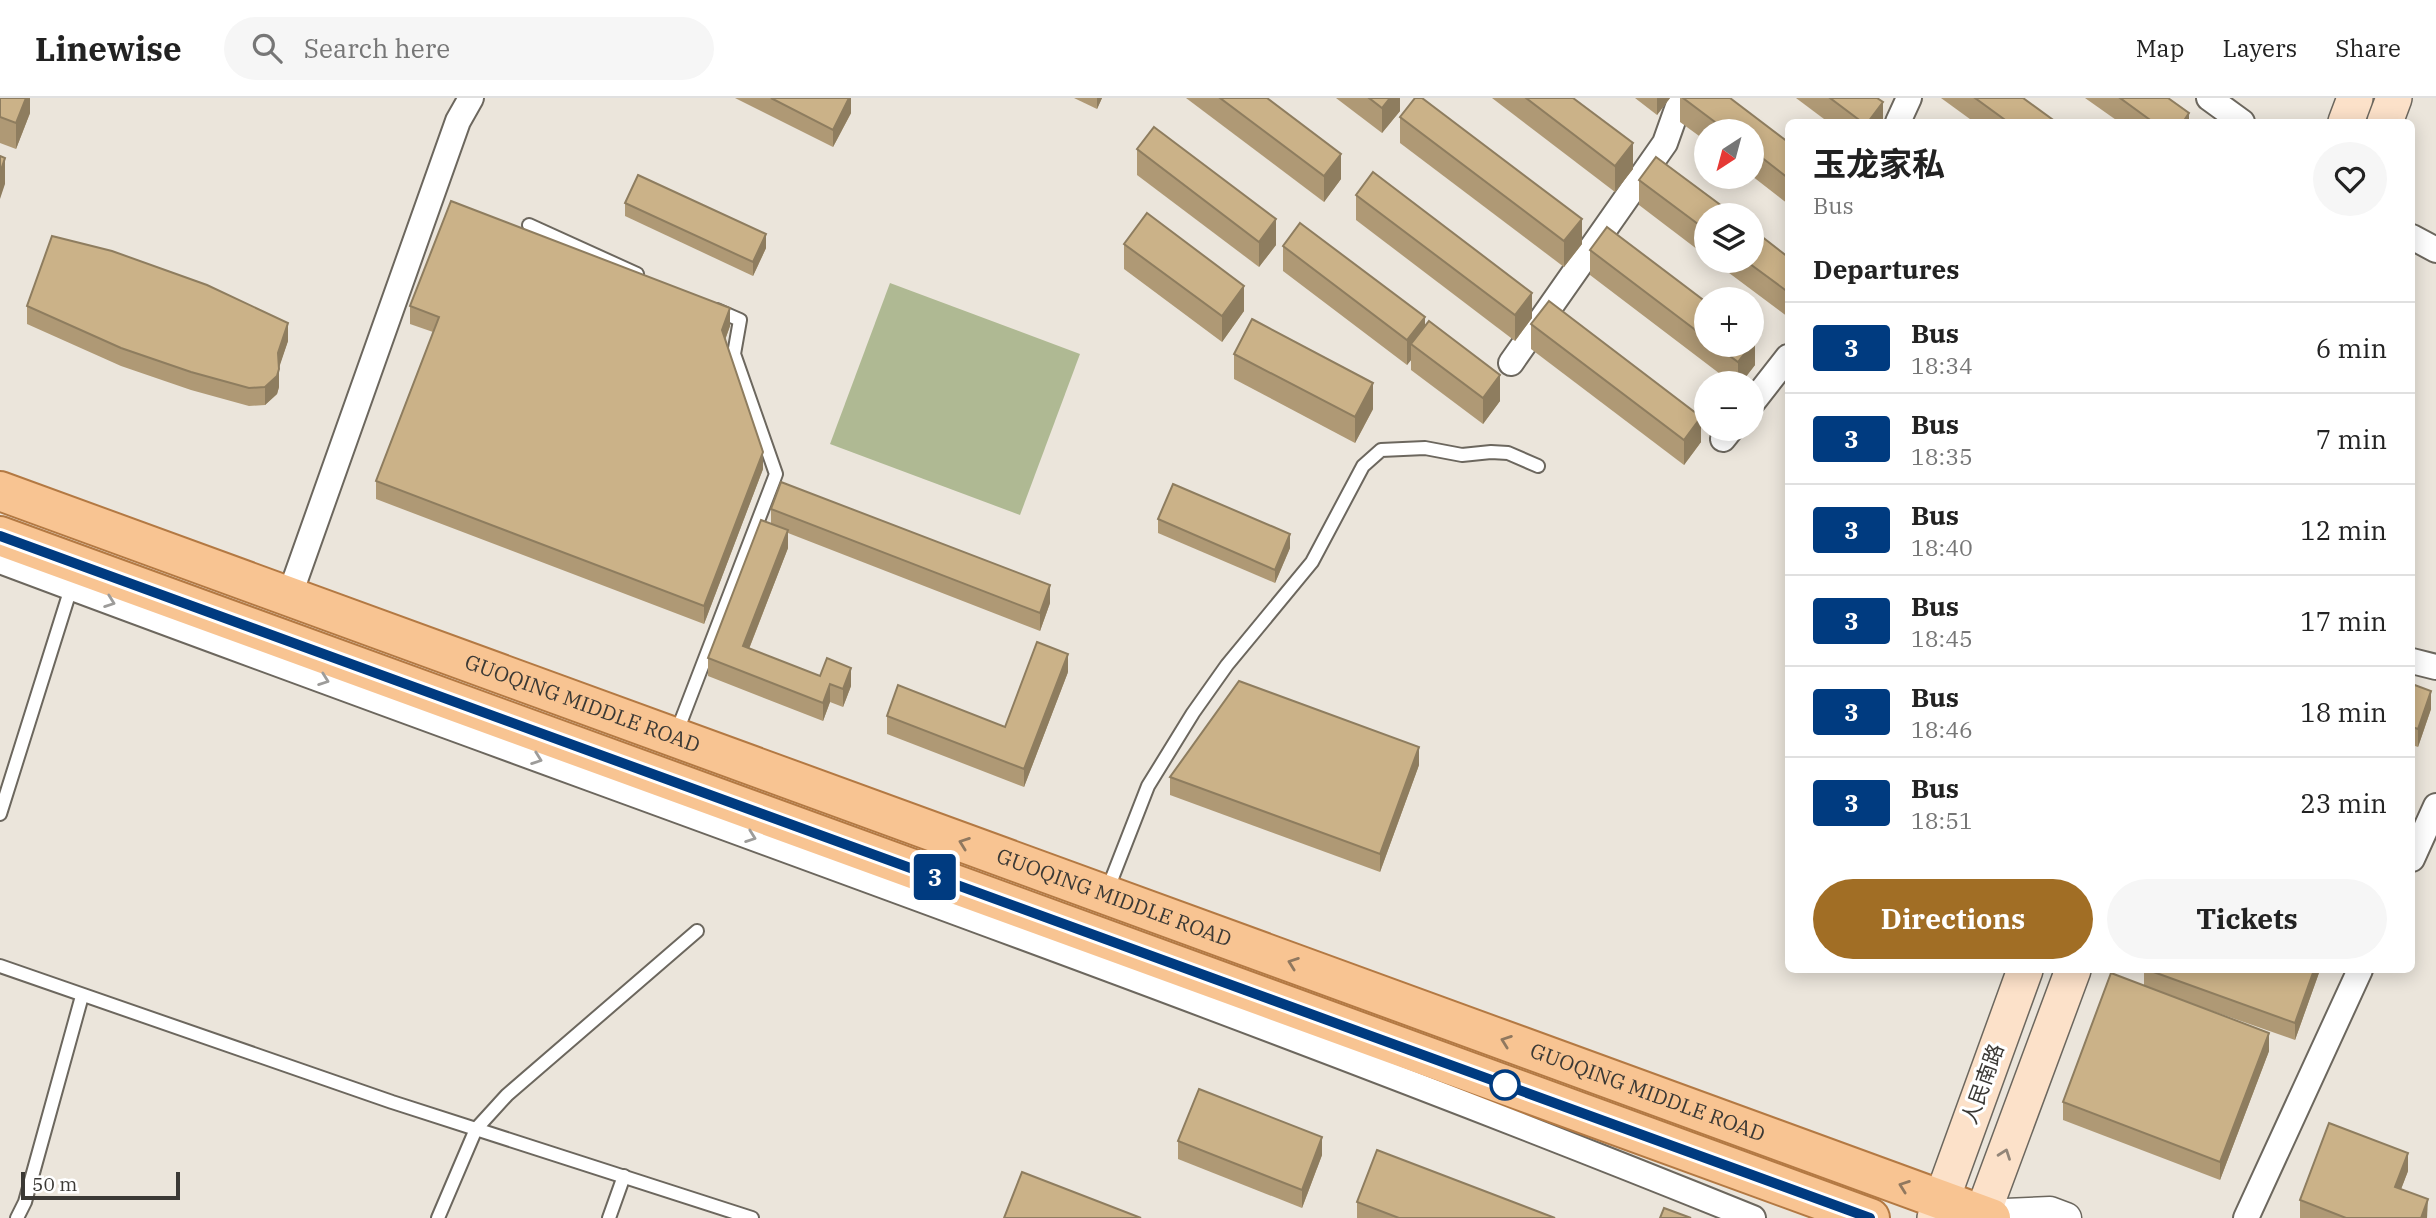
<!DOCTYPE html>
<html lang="en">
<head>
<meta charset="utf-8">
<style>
  body { margin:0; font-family:"IBM Plex Serif","Noto Sans SC",serif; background:#f6f6f6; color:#222; height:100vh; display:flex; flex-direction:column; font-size:26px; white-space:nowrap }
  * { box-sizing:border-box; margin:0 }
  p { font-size:23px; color:#767676 }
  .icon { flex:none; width:38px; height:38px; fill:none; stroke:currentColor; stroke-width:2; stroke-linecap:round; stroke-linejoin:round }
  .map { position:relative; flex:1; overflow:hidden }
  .panel { position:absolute; left:1785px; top:21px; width:630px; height:854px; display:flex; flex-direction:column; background:#fff; border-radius:10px; box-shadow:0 4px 18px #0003 }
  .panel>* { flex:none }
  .badge { padding:0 14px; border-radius:5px; font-size:24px; line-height:46px }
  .needle { width:46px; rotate:216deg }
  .tools { position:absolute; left:1694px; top:21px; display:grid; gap:14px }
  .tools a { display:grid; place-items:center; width:70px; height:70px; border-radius:50%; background:#fff; box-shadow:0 4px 18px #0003; font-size:35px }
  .scale { position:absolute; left:21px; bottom:18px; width:159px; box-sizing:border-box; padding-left:7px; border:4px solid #3b3935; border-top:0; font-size:19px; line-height:24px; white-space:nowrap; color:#3b3935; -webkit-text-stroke:5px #fff; paint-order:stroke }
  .map>.badge { position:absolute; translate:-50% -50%; box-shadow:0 0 0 4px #fff }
  h2 { padding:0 28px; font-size:26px; line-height:63px }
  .round { display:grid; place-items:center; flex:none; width:74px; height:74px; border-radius:37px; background:#f6f6f6 }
  .headline { display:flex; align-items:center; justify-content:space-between; height:119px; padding:0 28px }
  h1 { font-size:33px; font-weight:700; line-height:52px }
  .cta { display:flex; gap:14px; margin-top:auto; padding:14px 28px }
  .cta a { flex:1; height:80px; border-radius:42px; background:#a16e25; color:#fff; font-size:28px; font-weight:700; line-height:80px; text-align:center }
  .cta a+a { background:#f6f6f6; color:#222 }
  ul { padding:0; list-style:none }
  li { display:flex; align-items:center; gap:21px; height:91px; padding:0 28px; border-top:2px solid #e0e0e0 }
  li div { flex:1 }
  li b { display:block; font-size:26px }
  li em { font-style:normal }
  li .badge { min-width:77px; font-weight:700; text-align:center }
  header { display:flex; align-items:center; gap:42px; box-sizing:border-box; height:98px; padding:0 35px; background:#fff; border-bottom:2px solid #e0e0e0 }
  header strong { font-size:33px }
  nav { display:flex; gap:38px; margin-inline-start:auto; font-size:24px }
  .search { width:490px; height:63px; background:#f6f6f6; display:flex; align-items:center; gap:18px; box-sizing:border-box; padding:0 24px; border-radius:38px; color:#767676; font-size:26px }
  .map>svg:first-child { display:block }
  .green { fill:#afb993 }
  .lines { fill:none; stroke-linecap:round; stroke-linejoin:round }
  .service-casing { stroke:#6c675e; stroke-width:16 }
  .minor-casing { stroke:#6c675e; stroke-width:28 }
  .tertiary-casing { stroke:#6c675e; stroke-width:33 }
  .secondary-casing { stroke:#6c675e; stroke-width:38 }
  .primary-casing { stroke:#b37943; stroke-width:42 }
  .service { stroke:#fff; stroke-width:12 }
  .minor { stroke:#fff; stroke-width:24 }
  .tertiary { stroke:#fff; stroke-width:30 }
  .secondary { stroke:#fce1c9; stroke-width:35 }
  .primary { stroke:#f8c492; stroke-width:38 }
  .wall { fill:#af9975 }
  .shaded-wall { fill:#8e7d5f }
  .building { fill:#cbb288; stroke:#8e7d5f; stroke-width:2 }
  .oneway { stroke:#9d9c9a }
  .oneway2 { stroke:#90785f }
  .oneway3 { stroke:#928578 }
  .line-casing { stroke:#fff; stroke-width:16 }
  .line { stroke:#003b80; stroke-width:10 }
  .stop-dot { fill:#fff; stroke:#003b80; stroke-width:3.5 }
  .labels { text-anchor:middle; stroke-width:6; stroke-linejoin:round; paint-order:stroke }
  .street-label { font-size:21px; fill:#3b3935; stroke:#fff }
</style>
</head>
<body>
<header>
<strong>Linewise</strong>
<div class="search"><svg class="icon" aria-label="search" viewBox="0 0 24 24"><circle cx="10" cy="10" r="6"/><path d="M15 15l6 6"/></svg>Search here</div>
<nav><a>Map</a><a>Layers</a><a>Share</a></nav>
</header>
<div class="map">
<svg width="2436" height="1120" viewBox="0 0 2436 1120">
  <rect width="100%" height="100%" fill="#ebe5db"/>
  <path class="green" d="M890 185 1080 256 1020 417 830 346Z"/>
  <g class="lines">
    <g class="service-casing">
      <g id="service">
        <path d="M529 127 637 176"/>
        <path d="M676 636 776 376 734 256 740 222 717 212"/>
        <path d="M0 716 71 490"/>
        <path d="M1107 793 1148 688 1193 615 1227 567 1312 464 1363 368 1381 352 1425 350 1462 357 1491 354 1508 355 1538 368"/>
        <path d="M0 868 392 1004 752 1120"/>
        <path d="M17 1120 25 1104 82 898"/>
        <path d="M438 1120 476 1031 507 997 697 833"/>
        <path d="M609 1120 624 1078"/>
      </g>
    </g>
    <g class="minor-casing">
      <g id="minor">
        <path d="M2209 0 2242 24"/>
        <path d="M1898 24 1909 0"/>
        <path d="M2412 139 2436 152"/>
        <path d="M1511 265 1665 45 1681 0"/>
        <path d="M1752 305 1788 259"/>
        <path d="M1723 341 1731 331"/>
        <path d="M0 463C584 682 1175 886 1753 1120"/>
        <path d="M289 499 458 23 471 0"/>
        <path d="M2412 563 2436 569"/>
        <path d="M2412 761 2436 708"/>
        <path d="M2246 1120 2360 872"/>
      </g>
    </g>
    <g class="tertiary-casing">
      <path id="tertiary" d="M1982 1117 2050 1114 2066 1120"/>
    </g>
    <g class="secondary-casing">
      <g id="secondary">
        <path d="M2346 24 2355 0"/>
        <path d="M2385 24 2394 0"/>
        <path d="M1935 1120 2025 872"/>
        <path d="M1981 1120 2073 872"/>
      </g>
    </g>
    <g class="primary-casing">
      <g id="primary">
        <path id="s1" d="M0 393 1991 1120"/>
        <path d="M0 438 1870 1120"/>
      </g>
    </g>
    <use href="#service" class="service"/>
    <use href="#minor" class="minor"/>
    <use href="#tertiary" class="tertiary"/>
    <use href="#secondary" class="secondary"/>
    <use href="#primary" class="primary"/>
  </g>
  <g class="wall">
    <path d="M0 0H30V15L16 51 0 45Z"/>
    <path d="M735 0H851V15L833 49Z"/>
    <path d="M1074 0H1102L1097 11Z"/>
    <path d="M1186 0H1267L1341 81 1324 104Z"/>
    <path d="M1336 0H1400V13L1382 35Z"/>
    <path d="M1492 0H1573L1633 71 1615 94Z"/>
    <path d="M1635 0H1670L1657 17Z"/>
    <path d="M1680 0H1730L1788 44V106L1752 78V33H1706V43L1680 24Z"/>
    <path d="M1796 0H1877L1883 24H1828Z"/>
    <path d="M1941 0H2023L2056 24H1974Z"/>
    <path d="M2085 0H2168L2189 24H2119Z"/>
    <path d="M1400 19 1582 146 1564 169 1400 45Z"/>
    <path d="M1137 51 1276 147 1259 169 1137 77Z"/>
    <path d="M1639 82 1706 117V158L1639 107Z"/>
    <path d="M1356 97 1532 220 1515 243 1356 122Z"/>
    <path d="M625 105 766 150 753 178 625 118Z"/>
    <path d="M1124 146 1244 213 1222 244 1124 171Z"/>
    <path d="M1283 148 1425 229 1500 303 1483 326 1411 272V262L1407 267 1283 173Z"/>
    <path d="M1590 152 1706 204V247H1752L1755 267 1741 285H1732L1590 177Z"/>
    <path d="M1788 159V219L1713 163H1752Z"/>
    <path d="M27 208 288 243 279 268V289L277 296 265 307 249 308 191 292 121 268 27 226Z"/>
    <path d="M410 208 730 228 725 242 763 371 704 526 376 401V383L433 234 410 226Z"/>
    <path d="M1531 226 1701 344 1684 367 1531 251Z"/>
    <path d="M1234 256 1373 311 1355 345 1234 281Z"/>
    <path d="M771 411 1050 505 1040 533 788 435V450L749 551 820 578 851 588 843 609 830 604 823 623 708 578V560L771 426Z"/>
    <path d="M1158 421 1290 450 1275 485 1158 435Z"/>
    <path d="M1068 574 1024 689 887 636V618L1005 629Z"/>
    <path d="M2412 586 2431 611 2418 649 2412 647Z"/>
    <path d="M1419 667 1380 774 1170 697V679Z"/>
    <path d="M2144 872H2320L2295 942 2181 902 2269 953 2220 1082 2063 1022V1004L2144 887Z"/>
    <path d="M1178 1043 1322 1057 1302 1110 1178 1061Z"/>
    <path d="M2408 1073 2401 1091 2427 1120H2300V1102Z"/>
    <path d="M1357 1104 1555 1120H1357Z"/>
  </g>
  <g class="shaded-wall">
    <path d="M26 0H30V15L16 51V25Z"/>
    <path d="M849 0H851V15L833 49V32Z"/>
    <path d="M1097 0H1102L1097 11Z"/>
    <path d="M1390 0H1400V13L1382 35V10Z"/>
    <path d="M1657 0H1670L1657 17Z"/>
    <path d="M1883 4V24H1868Z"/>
    <path d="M2189 15V24H2183Z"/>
    <path d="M1633 45V71L1615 94V68Z"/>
    <path d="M1341 56V81L1324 104V78Z"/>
    <path d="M5 60V86L0 101V75Z"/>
    <path d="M1276 121V147L1259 169V144Z"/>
    <path d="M1582 121V146L1564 169V143Z"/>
    <path d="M766 136V150L753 178V164Z"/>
    <path d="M1244 188V213L1222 244V218Z"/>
    <path d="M1532 195V220L1515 243V217Z"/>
    <path d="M730 210V228L722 250V232Z"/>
    <path d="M1425 219V245L1411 246V262L1407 267V242Z"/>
    <path d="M288 225V243L278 273V255Z"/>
    <path d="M1755 241V267L1741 285H1738V264Z"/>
    <path d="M279 271V289L277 296 265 307V289Z"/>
    <path d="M1500 277V303L1483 326V300Z"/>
    <path d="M1373 285V311L1355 345V319Z"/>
    <path d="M1701 319V344L1684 367V342Z"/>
    <path d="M763 354V371L704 526V508Z"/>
    <path d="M788 432V450L743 566V548Z"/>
    <path d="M1290 436V450L1275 485V472Z"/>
    <path d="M1050 487V505L1040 533V515Z"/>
    <path d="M1068 556V574L1024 689V671Z"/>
    <path d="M851 570V588L843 609V591Z"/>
    <path d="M830 586V604L823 623V605Z"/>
    <path d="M2431 593V611L2418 649V631Z"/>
    <path d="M1419 649V667L1380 774V756Z"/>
    <path d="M2314 872H2320L2295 942V925Z"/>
    <path d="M2269 935V953L2220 1082V1064Z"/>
    <path d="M1322 1039V1057L1302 1110V1092Z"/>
    <path d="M2408 1055V1073L2395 1107V1089Z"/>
    <path d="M2428 1101 2427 1120H2421Z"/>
  </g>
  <g class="building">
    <path d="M0 0H26L16 25 0 19Z"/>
    <path d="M771 0H849L833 32Z"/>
    <path d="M1220 0H1267L1341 56 1324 78Z"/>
    <path d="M1369 0H1390L1382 10Z"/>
    <path d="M1415 0H1422L1582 121 1564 143 1400 19Z"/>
    <path d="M1526 0H1573L1633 45 1615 68Z"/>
    <path d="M1683 0H1730L1788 44V80L1752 52V33H1727Z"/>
    <path d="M1830 0H1877L1883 4 1868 24H1862Z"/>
    <path d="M1975 0H2023L2056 24H2008Z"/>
    <path d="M2120 0H2168L2189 15 2183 24H2153Z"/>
    <path d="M1154 29 1276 121 1259 144 1137 51Z"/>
    <path d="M0 58 5 60 0 75Z"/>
    <path d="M1656 59 1734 117H1706V132L1639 82Z"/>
    <path d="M1373 74 1532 195 1515 217 1356 97Z"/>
    <path d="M638 77 766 136 753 164 625 105Z"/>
    <path d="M451 103 730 210 722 232 763 354 704 508 376 383 439 219 410 208Z"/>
    <path d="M1147 115 1244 188 1222 218 1124 146Z"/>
    <path d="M1300 125 1425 219 1407 242 1283 148Z"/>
    <path d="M1607 129 1706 204V240L1590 152Z"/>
    <path d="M1752 131 1788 159V194L1746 163H1752Z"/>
    <path d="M52 138 112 153 207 187 288 225 278 255 279 271 277 278 265 289 249 290 191 274 121 250 27 208Z"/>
    <path d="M1549 203 1701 319 1684 342 1531 226Z"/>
    <path d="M1252 221 1373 285 1355 319 1234 256Z"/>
    <path d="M1429 223 1500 277 1483 300 1411 246Z"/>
    <path d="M1715 247H1751L1738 264Z"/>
    <path d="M781 384 1050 487 1040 515 771 411Z"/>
    <path d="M1173 386 1290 436 1275 472 1158 421Z"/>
    <path d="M761 422 788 432 743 548 820 578 827 560 851 570 843 591 830 586 823 605 708 560Z"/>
    <path d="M1037 544 1068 556 1024 671 887 618 898 587 1005 629Z"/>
    <path d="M1239 583 1419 649 1380 756 1170 679Z"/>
    <path d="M2412 586 2431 593 2418 631 2412 629Z"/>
    <path d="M2148 872H2314L2295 925Z"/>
    <path d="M2111 875 2269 935 2220 1064 2063 1004Z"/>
    <path d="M1199 991 1322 1039 1302 1092 1178 1043Z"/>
    <path d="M2329 1025 2408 1055 2395 1089 2428 1101 2421 1120H2346L2300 1102Z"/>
    <path d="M1377 1052 1555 1120H1399L1357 1104Z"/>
    <path d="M1022 1074 1141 1120H1004Z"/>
    <path d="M1664 1110 1691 1120H1660Z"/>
  </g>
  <defs><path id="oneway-chevron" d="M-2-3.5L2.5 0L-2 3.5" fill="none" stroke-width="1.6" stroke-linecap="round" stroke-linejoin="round" transform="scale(1.75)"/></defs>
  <g class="oneway">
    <use href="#oneway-chevron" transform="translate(110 504) rotate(20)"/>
    <use href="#oneway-chevron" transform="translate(324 582) rotate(20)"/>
    <use href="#oneway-chevron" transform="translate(537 661) rotate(20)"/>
    <use href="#oneway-chevron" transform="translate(751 739) rotate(20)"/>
  </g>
  <g class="oneway2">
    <use href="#oneway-chevron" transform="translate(964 745) rotate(-160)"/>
    <use href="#oneway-chevron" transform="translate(1293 865) rotate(-160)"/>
    <use href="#oneway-chevron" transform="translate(1506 943) rotate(-160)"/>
    <use href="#oneway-chevron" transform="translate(1904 1088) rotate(-160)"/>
  </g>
  <use class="oneway3" href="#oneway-chevron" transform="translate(2005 1056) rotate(-70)"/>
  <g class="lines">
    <g class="line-casing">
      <path id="line" d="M0 438 1870 1120"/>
    </g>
    <use href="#line" class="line"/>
  </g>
  <circle class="stop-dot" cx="1505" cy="987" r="14"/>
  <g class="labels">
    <g class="street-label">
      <text dy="7" stroke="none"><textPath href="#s1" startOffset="620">GUOQING MIDDLE ROAD</textPath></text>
      <text dy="7" stroke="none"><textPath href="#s1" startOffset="1186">GUOQING MIDDLE ROAD</textPath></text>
      <text transform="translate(1983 986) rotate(-70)" y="7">人民南路</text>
      <text dy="7" stroke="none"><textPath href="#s1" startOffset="1754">GUOQING MIDDLE ROAD</textPath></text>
    </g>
  </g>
</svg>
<div class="tools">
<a><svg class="needle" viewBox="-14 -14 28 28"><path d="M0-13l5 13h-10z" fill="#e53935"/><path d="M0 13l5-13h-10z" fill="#767676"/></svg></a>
<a><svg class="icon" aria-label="layers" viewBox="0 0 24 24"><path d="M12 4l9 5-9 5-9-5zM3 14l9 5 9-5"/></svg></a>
<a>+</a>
<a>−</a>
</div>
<div class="scale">50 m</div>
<b class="badge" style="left:935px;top:779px;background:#003b80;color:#fff">3</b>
<section class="panel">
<div class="headline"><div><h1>玉龙家私</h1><p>Bus</p></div><a class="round"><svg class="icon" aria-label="heart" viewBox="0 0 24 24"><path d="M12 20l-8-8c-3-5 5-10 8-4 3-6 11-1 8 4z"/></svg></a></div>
<h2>Departures</h2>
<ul>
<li><span class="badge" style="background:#003b80;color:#fff">3</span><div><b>Bus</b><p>18:34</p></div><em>6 min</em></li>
<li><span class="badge" style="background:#003b80;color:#fff">3</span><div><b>Bus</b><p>18:35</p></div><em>7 min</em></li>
<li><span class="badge" style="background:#003b80;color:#fff">3</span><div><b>Bus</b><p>18:40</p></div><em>12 min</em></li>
<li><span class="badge" style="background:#003b80;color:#fff">3</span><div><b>Bus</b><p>18:45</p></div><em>17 min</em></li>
<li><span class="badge" style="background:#003b80;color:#fff">3</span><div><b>Bus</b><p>18:46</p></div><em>18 min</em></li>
<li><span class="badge" style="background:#003b80;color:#fff">3</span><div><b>Bus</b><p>18:51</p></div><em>23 min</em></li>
</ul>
<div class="cta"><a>Directions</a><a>Tickets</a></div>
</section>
</div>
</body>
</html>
